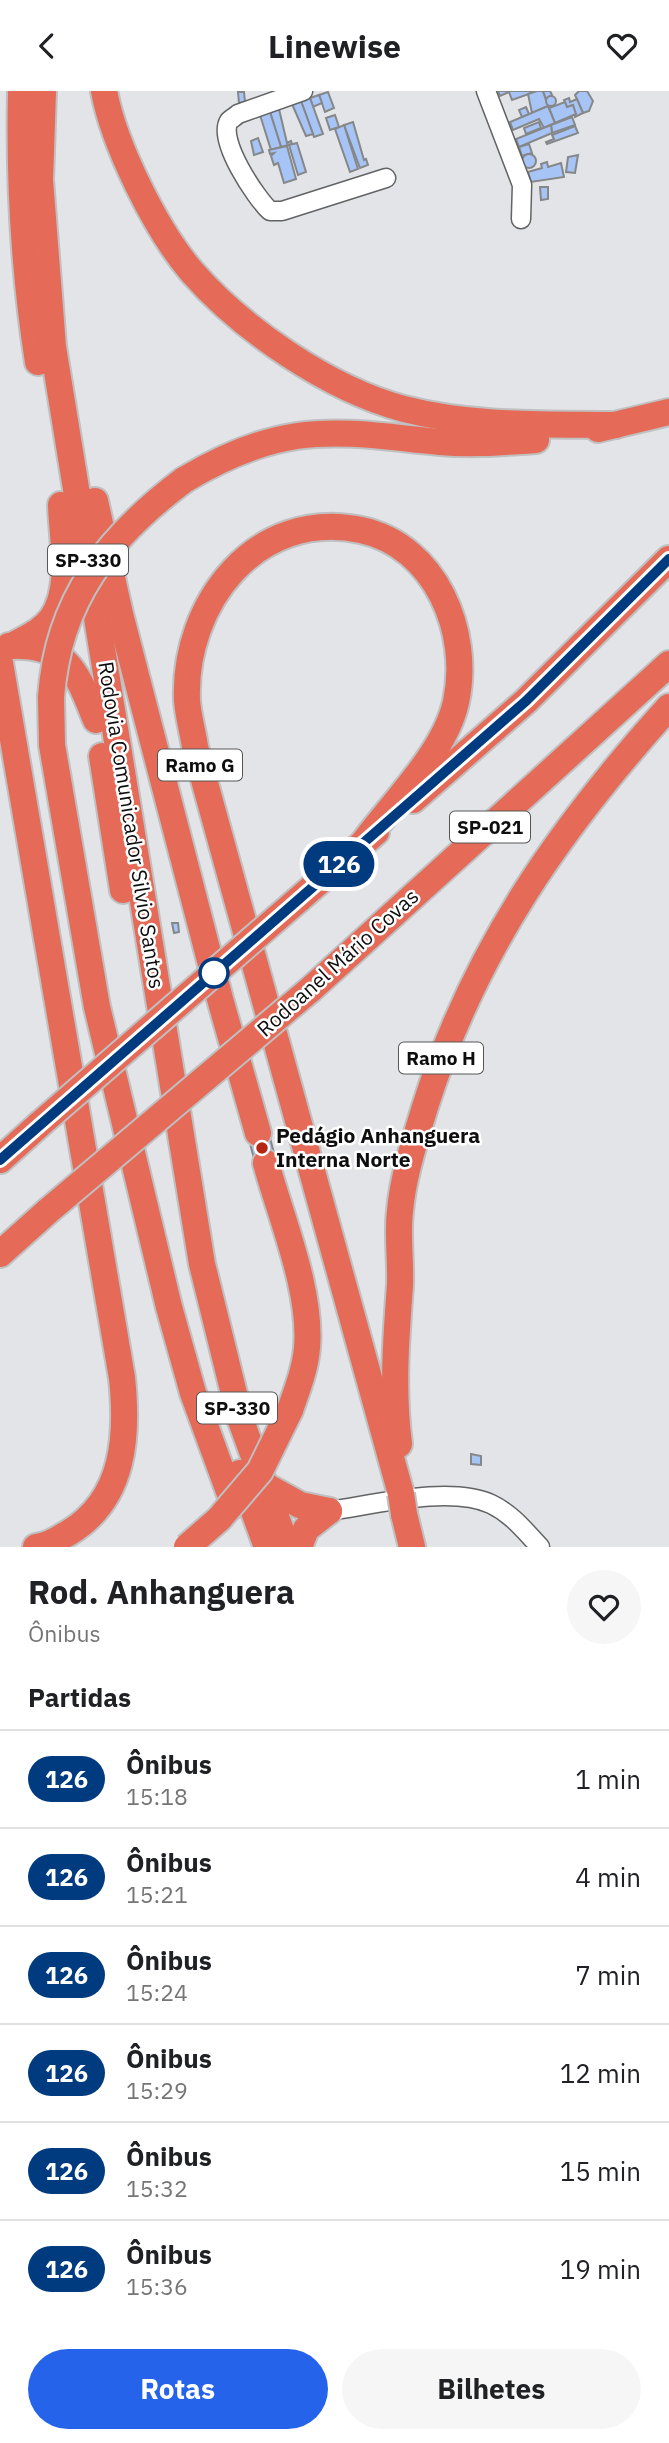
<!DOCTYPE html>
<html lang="pt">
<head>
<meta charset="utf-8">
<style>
  body { margin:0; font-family:"IBM Plex Sans",sans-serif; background:#f6f6f6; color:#202124; height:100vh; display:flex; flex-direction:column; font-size:26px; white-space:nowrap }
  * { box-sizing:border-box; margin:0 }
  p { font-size:23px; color:#757577 }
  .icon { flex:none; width:38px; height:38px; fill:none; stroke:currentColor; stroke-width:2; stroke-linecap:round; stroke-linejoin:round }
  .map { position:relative; height:1456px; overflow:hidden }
  .details { display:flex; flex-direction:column; background:#fff; flex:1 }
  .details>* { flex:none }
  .badge { padding:0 14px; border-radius:23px; font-size:24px; line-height:46px }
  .map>.badge { position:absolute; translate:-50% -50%; box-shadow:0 0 0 4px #fff }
  h2 { padding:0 28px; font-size:26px; line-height:63px }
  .round { display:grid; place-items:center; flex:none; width:74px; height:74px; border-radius:37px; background:#f6f6f6 }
  .summary { display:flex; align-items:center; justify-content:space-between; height:119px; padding:0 28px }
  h1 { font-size:33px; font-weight:800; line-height:52px }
  .primary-button { display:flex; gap:14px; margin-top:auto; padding:14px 28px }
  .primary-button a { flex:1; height:80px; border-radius:42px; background:#2563eb; color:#fff; font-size:28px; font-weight:800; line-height:80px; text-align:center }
  .primary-button a+a { background:#f6f6f6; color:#202124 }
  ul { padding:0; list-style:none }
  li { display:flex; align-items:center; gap:21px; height:98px; padding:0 28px; border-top:2px solid #e0e0e0 }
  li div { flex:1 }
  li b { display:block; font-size:26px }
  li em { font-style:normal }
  li .badge { min-width:77px; font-weight:700; text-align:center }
  header { display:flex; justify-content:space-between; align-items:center; height:91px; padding:0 28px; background:#fff; font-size:32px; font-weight:800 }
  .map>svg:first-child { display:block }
  .building { fill:#a7c4f6; stroke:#858789; stroke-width:2 }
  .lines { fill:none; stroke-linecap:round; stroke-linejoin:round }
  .minor-casing { stroke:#626365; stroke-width:21 }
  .highway-casing { stroke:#c0c0c1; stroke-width:30 }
  .minor { stroke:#fff; stroke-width:18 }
  .highway { stroke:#e56a57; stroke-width:26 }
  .highway-bridge-casing { stroke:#c0c0c1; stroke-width:30; stroke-linecap:butt }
  .highway-bridge { stroke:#e56a57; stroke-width:26 }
  .line-casing { stroke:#fff; stroke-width:16 }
  .line { stroke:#003b80; stroke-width:10 }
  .stop-dot { fill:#fff; stroke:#003b80; stroke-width:3.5 }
  .poi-dot { fill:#b42715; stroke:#fff; stroke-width:2.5 }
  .labels { text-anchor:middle; stroke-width:5; stroke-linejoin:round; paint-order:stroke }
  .shield { fill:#fff; stroke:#565657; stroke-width:2 }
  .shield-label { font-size:19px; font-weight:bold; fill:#0e0e0f }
  .street-label { font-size:21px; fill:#0e0e0f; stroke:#fff }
  .poi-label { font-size:21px; font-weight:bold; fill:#0e0e0f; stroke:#fff; text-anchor:start }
</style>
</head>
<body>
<header><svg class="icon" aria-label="back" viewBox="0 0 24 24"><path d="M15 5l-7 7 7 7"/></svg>Linewise<svg class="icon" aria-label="heart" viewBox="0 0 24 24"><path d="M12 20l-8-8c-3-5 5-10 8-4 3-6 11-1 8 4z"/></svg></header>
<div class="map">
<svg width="669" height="1456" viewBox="0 0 669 1456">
  <rect width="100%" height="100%" fill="#e2e4e7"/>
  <g class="building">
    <path d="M498 0H537L512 9 509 1 500 5Z"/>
    <path d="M537 0H543L548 15 532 22 528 3Z"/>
    <path d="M543 0H550L552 4 546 8Z"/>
    <path d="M579 0H587L593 10 589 20 583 22 575 4Z"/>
    <path d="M238 1H244L245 11 239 12Z"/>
    <path d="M328 1 334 17 325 21 319 4Z"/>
    <path d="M319 4 322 12 313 16 310 7Z"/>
    <circle cx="551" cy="10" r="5"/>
    <path d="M310 7 323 43 314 46 301 10Z"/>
    <path d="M569 7 570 11 577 8 583 22 575 26 573 14 567 16 564 9Z"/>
    <path d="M301 10 313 43 306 45 292 13Z"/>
    <path d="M565 11 567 16 573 14 576 23 555 32 549 17Z"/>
    <path d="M548 15 555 32 544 37 539 28 513 39 510 31Z"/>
    <path d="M526 16 529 23 522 26 519 19Z"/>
    <path d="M279 18 287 52 291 50 292 53 281 56 270 21Z"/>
    <path d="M270 21 281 56 271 59 260 24Z"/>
    <path d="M335 24 339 36 330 39 326 27Z"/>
    <path d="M572 26 575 34 552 42 551 34Z"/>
    <path d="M353 31 364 69 366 68 368 74 360 77 344 34Z"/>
    <path d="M539 31 541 37 526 43 524 37Z"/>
    <path d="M344 34 358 78 350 81 335 38Z"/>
    <path d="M551 34 552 42 519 56 516 48Z"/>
    <path d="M575 35 578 42 547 53 546 51 554 48 552 44Z"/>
    <path d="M258 47 263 61 254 64 251 50Z"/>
    <path d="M297 52 306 81 298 84 289 54Z"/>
    <path d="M529 53 532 62 522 65 519 56Z"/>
    <path d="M287 55 296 88 284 92 278 72 274 74 271 65 274 62 270 63 269 59Z"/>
    <circle cx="529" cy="70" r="7"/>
    <path d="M578 64 575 82 566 81 568 66Z"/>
    <path d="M547 71 548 76 561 72 564 86 531 91 528 81 542 77 541 73Z"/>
    <path d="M540 96H548V108L541 109Z"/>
    <path d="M172 832H178L179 841 174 842Z"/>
    <path d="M268 1039 276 1070 256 1075 248 1045Z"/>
    <path d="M471 1363 481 1365V1374L471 1373Z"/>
  </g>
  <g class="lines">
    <g class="minor-casing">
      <g id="minor">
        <path d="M303 0 238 23C237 24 230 29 229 30 217 49 256 107 270 120H282L386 87"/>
        <path d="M486 0 522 94 521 128"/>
        <path d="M329 1420C373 1414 450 1394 491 1413 512 1423 525 1440 540 1456"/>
      </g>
    </g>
    <g class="highway-casing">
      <g id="highway">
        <path d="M21 0C19 91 24 181 38 271"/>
        <path d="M43 0 40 89 53 256 202 1173 240 1327 287 1456"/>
        <path d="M104 0C114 54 156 139 192 181 243 239 329 298 404 318 474 336 545 333 616 334"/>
        <path d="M598 338 669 321"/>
        <path d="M184 389C219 368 256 351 297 345 345 338 393 347 440 351 473 354 504 351 536 349"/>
        <path d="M95 410 120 523 220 908 258 1042"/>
        <path d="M9 555C68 552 77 582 96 629"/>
        <path d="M12 555C26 547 43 540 52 527 73 496 62 449 61 414"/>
        <path d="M0 572 122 1287C128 1344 125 1407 70 1441 58 1448 50 1454 36 1456"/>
        <path d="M51 606 52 654 97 916 169 1216 193 1302 234 1414"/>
        <path d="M102 665 123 799"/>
        <path d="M413 709 526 610 669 468"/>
        <path d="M364 751C394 710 445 661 456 611 471 541 436 455 361 439 256 417 183 513 187 609 188 625 193 641 195 656L401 1403"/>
        <path d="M298 809 376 741"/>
        <path d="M311 898 669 573"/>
        <path d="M0 1069 40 1033"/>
        <path d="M266 1072C281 1127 312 1200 307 1257 305 1279 297 1299 290 1319"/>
        <path d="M0 1163 48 1120"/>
        <path d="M399 1353C392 1300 396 1247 400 1194 401 1169 397 1144 400 1120 403 1085 415 1049 425 1016 474 859 560 737 669 616"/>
        <path d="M240 1382 267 1456"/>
        <path d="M262 1393 300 1414 329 1420"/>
        <path d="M404 1423 412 1456"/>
        <path d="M299 1456 306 1438 329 1420"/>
      </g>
    </g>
    <use href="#minor" class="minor"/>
    <use href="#highway" class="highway"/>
    <g class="highway-bridge-casing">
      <g id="highway-bridge">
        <path d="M51 606C58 509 108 446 184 389"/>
        <path d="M40 1033 298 809"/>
        <path d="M48 1120 311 898"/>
        <path d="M401 1403 404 1423"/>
        <path d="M187 1456 219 1428 260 1380 290 1319"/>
      </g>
    </g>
    <use href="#highway-bridge" class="highway-bridge"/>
  </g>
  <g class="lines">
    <g class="line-casing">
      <path id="line" d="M0 1069 526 610 669 468"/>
    </g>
    <use href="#line" class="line"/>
  </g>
  <circle class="stop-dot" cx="214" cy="882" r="14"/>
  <circle class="poi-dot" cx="262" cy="1057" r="7"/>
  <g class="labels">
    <g class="shield">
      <rect x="48" y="453.5" width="80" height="31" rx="5"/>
      <rect x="158" y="658.5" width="84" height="31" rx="5"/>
      <rect x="450" y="720.5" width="80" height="31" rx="5"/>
      <rect x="399" y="951.5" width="84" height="31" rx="5"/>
      <rect x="197" y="1301.5" width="80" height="31" rx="5"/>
    </g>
    <g class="shield-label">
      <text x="88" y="476">SP-330</text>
      <text x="200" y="681">Ramo G</text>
      <text x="490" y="743">SP-021</text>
      <text x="441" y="974">Ramo H</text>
      <text x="237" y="1324">SP-330</text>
    </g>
    <g class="street-label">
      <text transform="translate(131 734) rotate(81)" y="7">Rodovia Comunicador Silvio Santos</text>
      <text transform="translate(338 872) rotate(-42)" y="7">Rodoanel Mário Covas</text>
    </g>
    <g class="poi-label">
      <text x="276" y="1052">Pedágio Anhanguera<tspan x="276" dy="24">Interna Norte</tspan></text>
    </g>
  </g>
</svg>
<b class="badge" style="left:339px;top:773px;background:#003b80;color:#fff">126</b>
</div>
<section class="details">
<div class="summary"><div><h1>Rod. Anhanguera</h1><p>Ônibus</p></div><a class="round"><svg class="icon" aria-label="heart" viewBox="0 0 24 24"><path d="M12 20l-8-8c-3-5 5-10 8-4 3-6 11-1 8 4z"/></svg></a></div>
<h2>Partidas</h2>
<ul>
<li><span class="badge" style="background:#003b80;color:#fff">126</span><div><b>Ônibus</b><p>15:18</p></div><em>1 min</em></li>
<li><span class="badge" style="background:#003b80;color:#fff">126</span><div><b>Ônibus</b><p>15:21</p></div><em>4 min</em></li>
<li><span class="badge" style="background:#003b80;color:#fff">126</span><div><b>Ônibus</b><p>15:24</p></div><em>7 min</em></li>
<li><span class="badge" style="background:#003b80;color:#fff">126</span><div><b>Ônibus</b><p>15:29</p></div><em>12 min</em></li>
<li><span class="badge" style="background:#003b80;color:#fff">126</span><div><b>Ônibus</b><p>15:32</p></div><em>15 min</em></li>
<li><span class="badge" style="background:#003b80;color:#fff">126</span><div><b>Ônibus</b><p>15:36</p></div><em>19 min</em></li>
</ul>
<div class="primary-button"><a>Rotas</a><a>Bilhetes</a></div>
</section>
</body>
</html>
